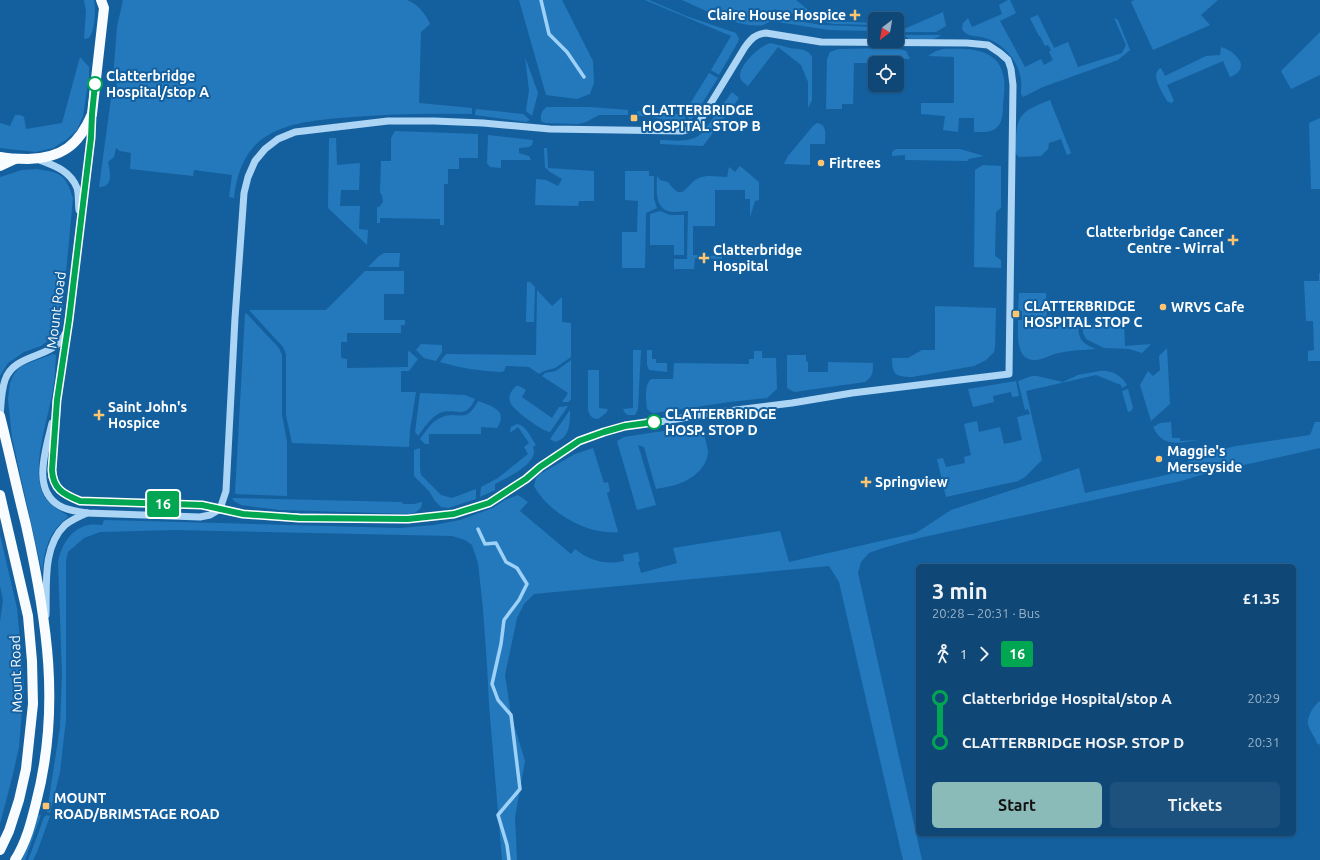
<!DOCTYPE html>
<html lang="en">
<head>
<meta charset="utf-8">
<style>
  body { margin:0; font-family:Ubuntu,sans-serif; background:#1d527f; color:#f1f3f6; height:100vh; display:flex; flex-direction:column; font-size:15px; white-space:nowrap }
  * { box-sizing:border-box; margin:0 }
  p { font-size:13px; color:#9bb2c6 }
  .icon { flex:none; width:22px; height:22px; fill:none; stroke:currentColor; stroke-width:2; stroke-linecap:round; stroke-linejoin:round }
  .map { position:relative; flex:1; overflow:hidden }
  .side { position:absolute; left:916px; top:564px; width:380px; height:272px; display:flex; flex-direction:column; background:#0f4877; border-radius:6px; box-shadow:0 1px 3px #0004,0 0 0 1px #2f6089 }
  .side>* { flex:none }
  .badge { padding:0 8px; border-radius:3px; font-size:14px; line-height:26px }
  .needle { width:26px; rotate:211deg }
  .fabs { position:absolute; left:868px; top:12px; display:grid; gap:8px }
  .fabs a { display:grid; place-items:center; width:36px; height:36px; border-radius:6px; background:#0f4877; box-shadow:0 1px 3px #0004,0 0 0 1px #2f6089; font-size:20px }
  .map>.badge { position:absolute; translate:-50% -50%; box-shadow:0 0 0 2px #fff }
  .legs { display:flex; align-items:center; gap:6px; height:44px; padding:0 16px; font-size:13px }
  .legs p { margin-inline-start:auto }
  .summary { display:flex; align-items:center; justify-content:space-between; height:68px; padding:0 16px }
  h1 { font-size:22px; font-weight:700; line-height:30px }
  .cta { display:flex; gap:8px; margin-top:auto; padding:8px 16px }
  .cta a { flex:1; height:46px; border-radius:6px; background:#8bbbb9; color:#111; font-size:16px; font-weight:700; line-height:46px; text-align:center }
  .cta a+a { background:#1d527f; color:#f1f3f6 }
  ul { padding:0 16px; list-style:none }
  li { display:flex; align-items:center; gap:14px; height:44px; font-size:15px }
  li i { display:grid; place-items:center; width:6px; height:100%; margin:0 5px; background:currentColor }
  li i::after { content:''; width:10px; height:10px; margin:-5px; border:3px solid; border-radius:50%; background:#0f4877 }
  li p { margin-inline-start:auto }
  li:first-child i { background:linear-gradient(#0000 50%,currentColor 0) }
  li:last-child i { background:linear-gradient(currentColor 50%,#0000 0) }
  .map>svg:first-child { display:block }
  .green { fill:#2379bc }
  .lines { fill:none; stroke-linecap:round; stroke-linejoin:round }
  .stream { stroke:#9ed1f7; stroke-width:3.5 }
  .minor { stroke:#acd4f4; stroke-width:7 }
  .major { stroke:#f8fcff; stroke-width:10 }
  .line-1-casing { stroke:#fff; stroke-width:9 }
  .line-1 { stroke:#00a651; stroke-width:6 }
  .poi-dot { fill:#ffc56e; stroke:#14609f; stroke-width:1.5 }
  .stop-1-dot { fill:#fff; stroke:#00a651; stroke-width:2 }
  .labels { text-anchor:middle; stroke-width:4; stroke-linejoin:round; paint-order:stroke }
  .poi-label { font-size:14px; font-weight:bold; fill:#fff; stroke:#14609f; text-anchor:start }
  .stop-label { font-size:14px; font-weight:bold; fill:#fff; stroke:#14609f; text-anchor:start }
  .street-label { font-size:14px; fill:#fff; stroke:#14609f }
</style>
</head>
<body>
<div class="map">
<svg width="1320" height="860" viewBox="0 0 1320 860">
  <rect width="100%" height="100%" fill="#14609f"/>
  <g class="green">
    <path d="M84 0H94C96 9 95 31 89 38L84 39 86 12Z"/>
    <path d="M123 0H407C418 4 425 13 430 24L421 32 419 103 472 108V114C427 113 383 114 338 118 312 121 284 123 262 139 244 153 236 176 234 198L229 197 232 175 194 170 193 176 130 169 131 153 120 151 116 148 114 157 108 162C110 172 114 187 99 187L112 91H116L117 79 113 78 117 27Z"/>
    <path d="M519 0H562L593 61 594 83 590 94 577 99 546 95Z"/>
    <path d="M645 0H649L686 16 736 33 739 39 738 42 719 75 711 70 731 36Z"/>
    <path d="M682 0H796L813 14 831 21 874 23 875 25 834 24 824 22 774 9 772 17 822 25 875 27V31L829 30 771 21C769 22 765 24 763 25 740 29 703 9 682 0Z"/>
    <path d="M1008 0H1010L1016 13 1000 21 1025 67 1041 59 1044 65 1053 60 1049 52 1051 50 1048 45 1045 46 1040 36H1039L1030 18 1038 15 1054 48 1068 42 1078 67 1122 53 1126 45 1114 18 1118 20 1130 50 1118 60 1043 87 1023 97 1021 94C1021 88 1022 81 1020 75 1016 58 1001 42 985 38 976 35 967 38 962 29L963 23 968 18 972 27 1002 14 999 5Z"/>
    <path d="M1134 0H1218L1201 15 1210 25 1153 50 1131 2Z"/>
    <path d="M943 12 946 26 936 32H902V30Z"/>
    <path d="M1320 32V75L1291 89 1281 71Z"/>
    <path d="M904 35H941C934 42 918 39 909 39Z"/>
    <path d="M770 43C776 44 781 46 786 47 796 50 807 47 812 57V100L808 108V82L801 65 778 47 748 86C745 84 741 81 740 77 739 65 760 46 770 43Z"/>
    <path d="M1221 47C1235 51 1253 68 1230 77L1223 61 1167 85 1174 101 1171 103 1167 101C1163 93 1149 73 1161 68L1165 76 1206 56 1220 55Z"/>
    <path d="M897 48 906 51 910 59 878 58V63H854L853 104H842V109H826L827 59 830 52 838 49Z"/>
    <path d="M943 49C968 48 1000 47 1004 79 1005 87 1004 96 1003 104 1003 113 1003 123 995 129 989 133 981 132 974 132V118H959L958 132 943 130 945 116 921 114V103H954V57L928 56 936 51Z"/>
    <path d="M80 57 89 67V77L83 116 77 130 66 140 53 148 36 152 0 148V123L10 126 15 115H20L24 117 26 129 62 123Z"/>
    <path d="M525 57 538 93 532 116 526 111 529 90Z"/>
    <path d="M709 73 718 78 696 113 690 121 684 110 688 107Z"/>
    <path d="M732 92 739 98 703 146 660 144V140C675 140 691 144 703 132Z"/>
    <path d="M1050 100 1071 153 1067 155 1061 139 1049 143 1048 149 1041 156 1019 157 1016 154 1015 150C1017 116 1017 113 1050 100Z"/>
    <path d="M547 107H590L628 110V115H599L586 122 578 124 545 123 541 121V115L543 110Z"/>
    <path d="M476 109 523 114 530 120 526 122 475 115Z"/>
    <path d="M637 111 677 114 681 111 688 122C673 128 669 120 657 118 650 116 643 116 637 116Z"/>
    <path d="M1320 118V189H1311L1309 123Z"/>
    <path d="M817 123C828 125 825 135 825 144H810V165L784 164 788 156 813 126Z"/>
    <path d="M395 131 478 134V158H459V169H448V184H444V225H440V219L380 218V223H377V207H379L383 202 382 195 380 193 381 161H391V138Z"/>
    <path d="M488 135 533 140 532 145 529 147 519 148V153L529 156 531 160H501V168L490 167 487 163Z"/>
    <path d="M329 138H336L337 165 360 163 359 190H341L340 206H360L359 229 368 230 367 245 328 208Z"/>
    <path d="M544 148H547L548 168 594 171V201H579L578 206 535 205 536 179 546 180 558 186 562 179 550 172 545 167Z"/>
    <path d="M896 149H960L984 156 969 159 967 161 905 160V155L892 156V152Z"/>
    <path d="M983 165 1001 166V208L996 212 995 256 1001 260V268L974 267 975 170Z"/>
    <path d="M740 166 759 182V200L755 201 750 217V199H745V190H715V226H693V255L722 256V259L695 258 694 269H674V259H687L688 211C682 211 674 213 668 211 654 207 657 187 657 176L660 180 668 182C685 206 685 181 702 177 709 175 720 177 727 177L729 167 735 172Z"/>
    <path d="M37 169C62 173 65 174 73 198L61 326 53 337 41 346 24 352 8 363 0 376V177L22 170Z"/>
    <path d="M625 171H649V176H654V199L657 208 646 213 645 268H622V232H637L638 201 625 200Z"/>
    <path d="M660 211 670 215H684V255H674V245H650V214Z"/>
    <path d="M384 253H400L399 267H368L379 256Z"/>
    <path d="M365 271H404V294H384V320H405V325H401V333H347V342H341V358L347 359V368L408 367V352L409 351 418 359 409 371H401V392H416L410 430 409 447 292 443 286 415V354L283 347 249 310H326Z"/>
    <path d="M1319 273H1320V361H1308V351L1314 350 1313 321H1306L1304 281H1319Z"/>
    <path d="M527 282H530L535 287 534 322H526Z"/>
    <path d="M537 290 552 306 562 297V322L571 323V357L555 368 544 371 539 374 529 367 506 366 504 371 501 372C480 371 460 368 440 362L446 354 536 355Z"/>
    <path d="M1019 293H1046L1047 326 1078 325C1079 341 1082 343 1096 349 1084 350 1071 350 1059 353 1051 354 1043 360 1035 360 1015 361 1018 333 1018 320H1022V311H1018Z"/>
    <path d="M935 306 996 308 995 347 994 352 986 360 974 366 912 377C895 377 892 374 892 358H908L922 350H935Z"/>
    <path d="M246 313 279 348 282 355V415L287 442V496L236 494 235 493 245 314Z"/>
    <path d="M1124 323 1125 346 1151 344 1142 353 1129 349 1104 348 1086 339 1083 333V325Z"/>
    <path d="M421 344 442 345V352L436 361 424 358 416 350Z"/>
    <path d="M1167 348 1170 404 1151 421 1140 385 1148 371 1153 376 1160 370 1159 356Z"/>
    <path d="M633 350H641L638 409 635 415H628L625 413 623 409 633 408Z"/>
    <path d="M647 350H652V359H656V363H667V372L649 370 647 365Z"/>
    <path d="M754 351H762V358H776L777 389 767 398 730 402 655 413H652L647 409C646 401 644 385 651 379H673L674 363 749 364V359H754Z"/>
    <path d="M53 354 56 355C55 368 55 382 52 395 47 422 32 465 42 492 46 502 57 509 67 515L68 517C48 532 45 549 42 572L12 438 8 399 10 383 14 374 21 366Z"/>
    <path d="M787 355H806V361L808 362V372H828V362L873 363C873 371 873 377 865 382L794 392 787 388Z"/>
    <path d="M571 360V399L569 402H562L568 393 542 376 545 373 556 371Z"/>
    <path d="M588 370H599V408L608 409 606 413 598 419C592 419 590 416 588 410Z"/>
    <path d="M1100 371C1111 370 1121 375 1127 385L1122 388 1121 385 1096 375 1026 391 1042 460 1025 477 1018 481 946 497 937 459 943 458 946 467 965 463 964 457 971 455 964 424 977 421 979 432 1000 427 1004 444 1022 440 1017 417 1030 414 1028 409 1025 410 1018 381 1032 376H1037L1063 382 1078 375Z"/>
    <path d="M1016 381 1019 396 1012 397 1011 392 993 396 994 402 973 407 968 389Z"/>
    <path d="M516 386H519L526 390 522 397 552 418 559 407 568 406 550 432C543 432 514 410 511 404 507 397 511 391 516 386Z"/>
    <path d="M1128 389 1133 408 1131 411 1128 412 1122 391Z"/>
    <path d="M420 393 465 395 475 399C465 421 456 407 440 413 430 418 424 428 418 436L415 432Z"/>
    <path d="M478 401C491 406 509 410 497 428L481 427V434H429V444H425L420 439C426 431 431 422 440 418 458 409 465 426 478 401Z"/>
    <path d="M570 410C570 423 570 438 555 442L550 439Z"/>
    <path d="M1171 422 1172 438H1180V441L1198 440C1179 443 1163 448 1153 427L1160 423Z"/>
    <path d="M1315 422H1320V448L1244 465 1214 471 1181 481 919 538 883 548 869 553 861 562 858 573 922 860H903L839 582 829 566 534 594 524 604 517 618 505 675 511 715 525 761 515 817 517 860H502L489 704 487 665 483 609 478 563 472 545 465 540 452 536 175 530 100 532 84 538 68 552 66 561V719L60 772 50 813 47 812 60 727 62 674 58 562C61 546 71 528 89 525 93 524 98 525 102 525L104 520 400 528 434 525 460 520 493 508 505 500 518 495 528 502 520 511 571 554 575 549C591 561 604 565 624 561L623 555 638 552 640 561 638 562 641 573 677 563 673 548 780 531 789 562 916 533 951 510 1079 468 1085 493 1184 471 1186 464 1193 458 1210 452 1236 446 1310 435Z"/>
    <path d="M517 424C526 425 531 438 536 445L533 447C540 463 506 478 495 484V490L480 497 481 487 498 478 528 454 524 447 529 443 518 427 511 432H510L511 427Z"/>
    <path d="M702 425C704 434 707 444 708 452 708 465 694 478 683 482 675 486 665 487 656 489L644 447 638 445 656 505 637 510 617 441 624 437Z"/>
    <path d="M420 448V469L421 475 441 495 452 498 476 489V499L448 508 441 507 435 501 429 491 414 476V450Z"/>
    <path d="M593 448 604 483 608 482 610 491 607 493 618 532C587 535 549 513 534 486L536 478 540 474 575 454Z"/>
    <path d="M232 498 402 502 403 504H414L422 502C422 509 417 512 411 514L279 510 241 505 234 501Z"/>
    <path d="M0 535 17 608 24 686 19 747 12 778 0 824V622L3 600 0 586Z"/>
    <path d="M1320 701V745L1317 743C1315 737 1309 730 1308 724 1307 716 1314 705 1320 701Z"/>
    <path d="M38 815H41L25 860H21L28 847Z"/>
    <path d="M47 815 50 816 37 852 33 860H28L35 842 44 817Z"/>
  </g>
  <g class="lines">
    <g class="stream">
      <path d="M541 0 549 34 567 52 584 77"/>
      <path d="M478 529 485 544 496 543 506 562 517 568 527 584 519 600 504 620 501 644 492 684 498 700 511 715 520 789 498 815 507 845 509 860"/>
    </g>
    <g class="minor">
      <path d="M37 159C53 165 70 170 77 188 79 194 78 203 79 210"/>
      <path d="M57 400 52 477C58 491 66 496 79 501L202 505 243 514 299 517 408 519 454 514 489 503 526 479 540 467 579 441 604 432 625 426 666 421 704 414 792 403 852 393 1009 374 1013 85 1011 69 1008 60 1000 53 988 45 967 43 821 42 766 33C755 34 751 39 745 47L700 121 693 128 683 131 550 129 483 123 434 121H388L295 132 278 139 265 149 255 161 248 177 244 193 235 318 226 491 220 509"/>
      <path d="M56 403 69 320 91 138V118"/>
      <path d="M0 417C1 405 1 392 5 380 13 356 44 358 59 343 62 340 64 336 66 332"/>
      <path d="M52 423C46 449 31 490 60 506 68 511 78 511 87 513L200 517 210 515 220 509"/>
      <path d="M46 615C47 586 42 547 65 525 71 520 80 516 87 513"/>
    </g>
    <g class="major">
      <path d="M0 157C9 159 18 159 28 159 62 158 79 145 92 114L104 8 101 0"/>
      <path d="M0 166 15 159"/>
      <path d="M0 416C9 452 17 489 26 525 47 620 61 708 36 803 31 823 26 843 15 860"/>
      <path d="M0 495 28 616 32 661 33 704 26 769 19 800 9 831 0 850"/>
    </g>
  </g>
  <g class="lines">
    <g class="line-1-casing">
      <path id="line-1" d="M95 84 92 114 91 138 69 320 57 400 52 470C53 489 63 494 80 501L202 505 243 514 299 518 408 519 454 514 489 503 526 479 540 467 579 441 604 432 625 426 654 422"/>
    </g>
    <use href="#line-1" class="line-1"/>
  </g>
  <g class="poi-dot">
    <path d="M853 9h4v4h4v4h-4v4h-4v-4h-4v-4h4z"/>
    <rect x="630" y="114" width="8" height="8" rx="2"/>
    <circle cx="821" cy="163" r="4"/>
    <path d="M1231 234h4v4h4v4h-4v4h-4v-4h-4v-4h4z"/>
    <path d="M702 252h4v4h4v4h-4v4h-4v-4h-4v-4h4z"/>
    <circle cx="1163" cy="307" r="4"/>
    <rect x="1012" y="310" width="8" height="8" rx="2"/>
    <path d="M97 409h4v4h4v4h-4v4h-4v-4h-4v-4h4z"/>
    <circle cx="1159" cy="459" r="4"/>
    <path d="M864 476h4v4h4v4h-4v4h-4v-4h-4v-4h4z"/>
    <rect x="42" y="802" width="8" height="8" rx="2"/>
  </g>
  <g class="stop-1-dot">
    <circle cx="95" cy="84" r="7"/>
    <circle cx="654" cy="422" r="7"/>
  </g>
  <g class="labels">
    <g class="poi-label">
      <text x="846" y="20" text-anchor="end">Claire House Hospice</text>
      <text x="642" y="115">CLATTERBRIDGE<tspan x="642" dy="16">HOSPITAL STOP B</tspan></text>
      <text x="829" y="168">Firtrees</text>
      <text x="1224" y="237" text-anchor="end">Clatterbridge Cancer<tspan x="1224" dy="16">Centre - Wirral</tspan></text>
      <text x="713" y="255">Clatterbridge<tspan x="713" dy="16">Hospital</tspan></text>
      <text x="1024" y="311">CLATTERBRIDGE<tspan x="1024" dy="16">HOSPITAL STOP C</tspan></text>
      <text x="1171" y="312">WRVS Cafe</text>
      <text x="108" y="412">Saint John's<tspan x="108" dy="16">Hospice</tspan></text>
      <text x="1167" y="456">Maggie's<tspan x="1167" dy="16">Merseyside</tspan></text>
      <text x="875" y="487">Springview</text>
      <text x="54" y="803">MOUNT<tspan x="54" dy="16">ROAD/BRIMSTAGE ROAD</tspan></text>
    </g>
    <g class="stop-label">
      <text x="106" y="81">Clatterbridge<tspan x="106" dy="16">Hospital/stop A</tspan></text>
      <text x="665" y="419">CLATTERBRIDGE<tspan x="665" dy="16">HOSP. STOP D</tspan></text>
    </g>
    <g class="street-label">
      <text transform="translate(56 310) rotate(-83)" y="5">Mount Road</text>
      <text transform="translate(16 674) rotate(-92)" y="5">Mount Road</text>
    </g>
  </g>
</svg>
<div class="fabs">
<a><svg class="needle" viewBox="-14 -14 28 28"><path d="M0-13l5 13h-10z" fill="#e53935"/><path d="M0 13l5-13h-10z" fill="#9bb2c6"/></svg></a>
<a><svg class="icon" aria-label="locate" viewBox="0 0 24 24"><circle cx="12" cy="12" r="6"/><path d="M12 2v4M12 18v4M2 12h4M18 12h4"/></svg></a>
</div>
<b class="badge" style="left:163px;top:504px;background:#00a651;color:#fff">16</b>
<section class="side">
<div class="summary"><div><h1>3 min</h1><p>20:28 – 20:31 · Bus</p></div><b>£1.35</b></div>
<div class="legs"><svg class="icon" aria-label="walk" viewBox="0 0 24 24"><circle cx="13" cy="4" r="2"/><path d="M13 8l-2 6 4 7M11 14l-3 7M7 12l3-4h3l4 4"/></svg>1<svg class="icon" aria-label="forward" viewBox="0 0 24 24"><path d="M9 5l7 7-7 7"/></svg><b class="badge" style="background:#00a651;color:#fff">16</b></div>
<ul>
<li><i style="color:#00a651"></i><b>Clatterbridge Hospital/stop A</b><p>20:29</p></li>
<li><i style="color:#00a651"></i><b>CLATTERBRIDGE HOSP. STOP D</b><p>20:31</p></li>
</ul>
<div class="cta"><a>Start</a><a>Tickets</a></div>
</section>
</div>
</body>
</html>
